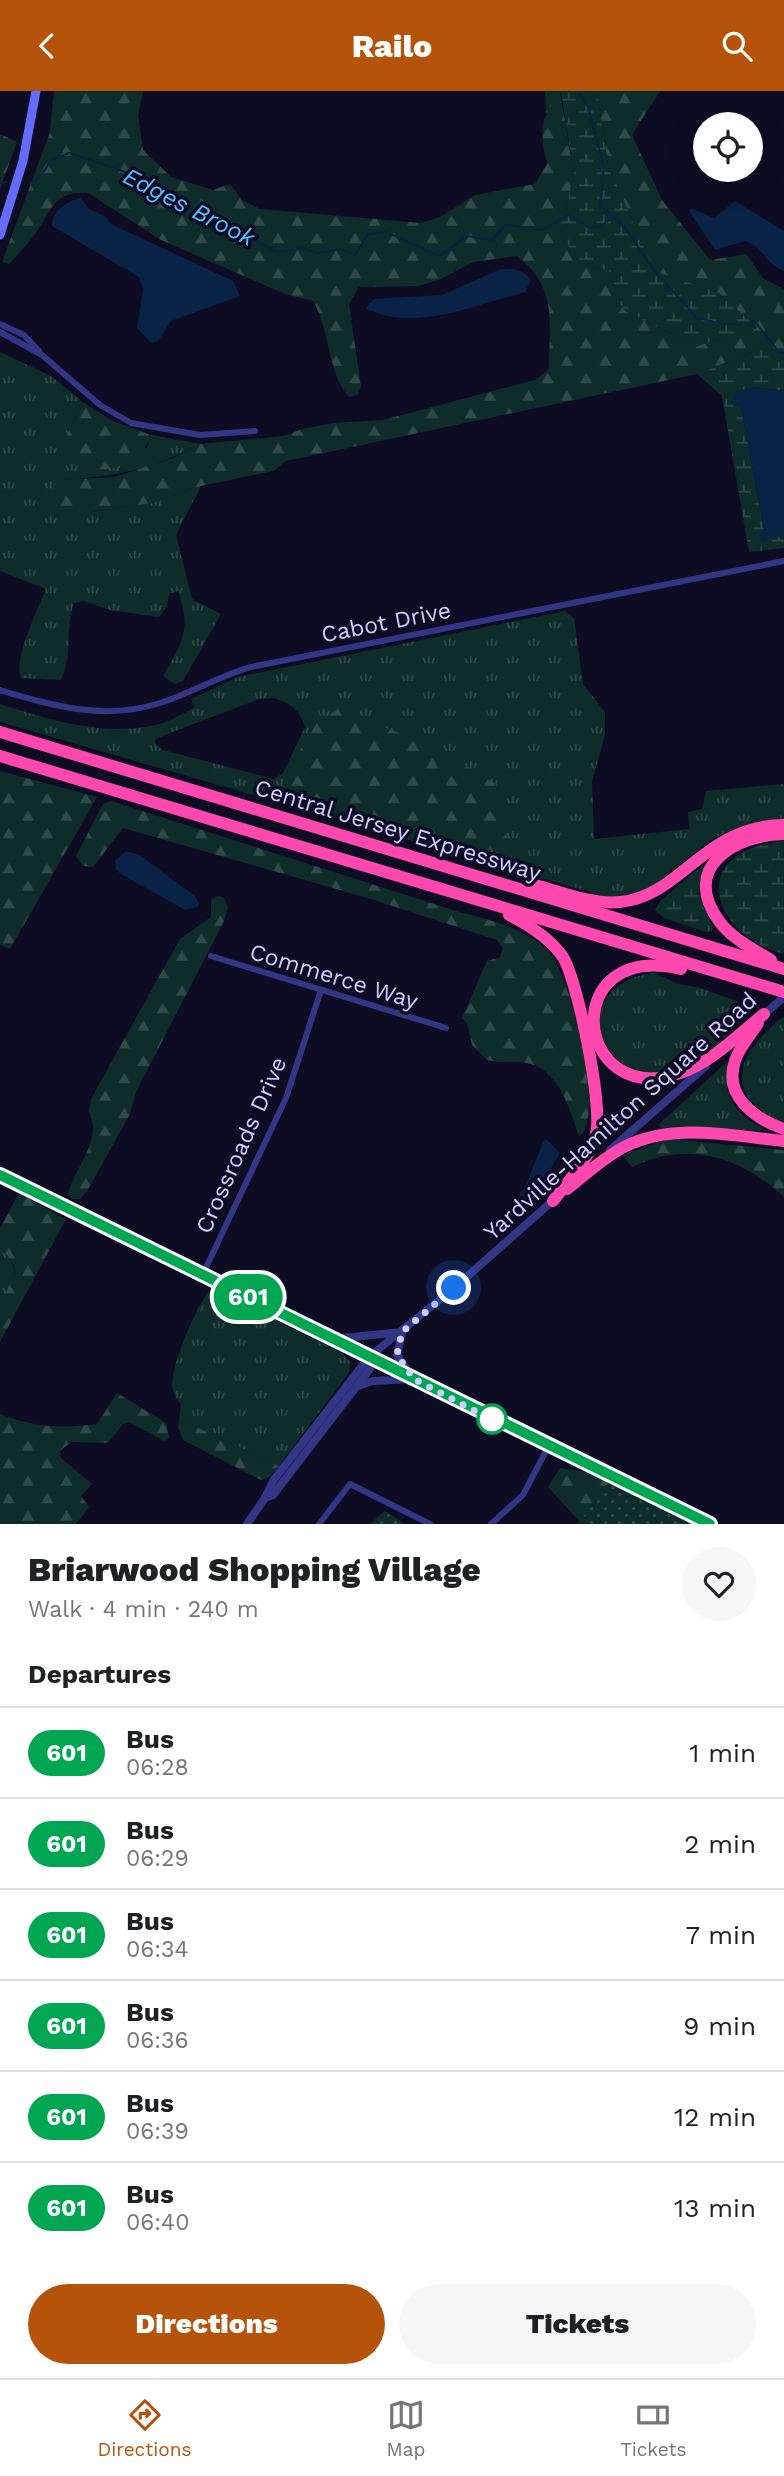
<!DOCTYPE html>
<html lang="en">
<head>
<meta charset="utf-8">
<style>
  body { margin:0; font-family:"Work Sans",sans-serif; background:#f6f6f6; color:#202124; height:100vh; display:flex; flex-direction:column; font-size:26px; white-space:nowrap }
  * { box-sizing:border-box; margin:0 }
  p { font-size:23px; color:#757577 }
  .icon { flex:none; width:38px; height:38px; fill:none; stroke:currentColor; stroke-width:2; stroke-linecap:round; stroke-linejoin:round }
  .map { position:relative; height:1433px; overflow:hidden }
  .panel { display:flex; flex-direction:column; background:#fff; flex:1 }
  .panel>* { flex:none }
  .badge { padding:0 14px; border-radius:23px; font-size:24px; line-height:46px }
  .buttons { position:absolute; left:693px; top:21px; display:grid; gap:14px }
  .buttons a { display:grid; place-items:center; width:70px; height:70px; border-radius:50%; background:#fff; box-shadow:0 7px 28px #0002; font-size:35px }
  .you { position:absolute; width:35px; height:35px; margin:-18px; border:5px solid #fff; border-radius:50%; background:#1a73e8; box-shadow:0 0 0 10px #1a73e833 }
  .map>.badge { position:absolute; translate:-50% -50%; box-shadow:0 0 0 4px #fff }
  h2 { padding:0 28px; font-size:26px; line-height:63px }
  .round { display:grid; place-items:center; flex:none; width:74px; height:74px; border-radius:37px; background:#f6f6f6 }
  .head { display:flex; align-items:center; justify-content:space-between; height:119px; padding:0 28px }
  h1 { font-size:33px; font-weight:800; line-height:52px }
  .primary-button { display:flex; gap:14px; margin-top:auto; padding:14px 28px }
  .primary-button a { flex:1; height:80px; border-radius:42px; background:#b45309; color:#fff; font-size:28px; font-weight:800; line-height:80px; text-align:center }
  .primary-button a+a { background:#f6f6f6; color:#202124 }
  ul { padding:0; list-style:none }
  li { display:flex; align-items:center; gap:21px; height:91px; padding:0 28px; border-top:2px solid #e0e0e0 }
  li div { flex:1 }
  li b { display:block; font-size:26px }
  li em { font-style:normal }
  li .badge { min-width:77px; font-weight:700; text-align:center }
  header { display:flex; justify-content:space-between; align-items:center; height:91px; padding:0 28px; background:#b45309; color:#fff; font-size:32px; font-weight:800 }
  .tabs { display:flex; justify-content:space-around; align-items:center; height:98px; border-top:2px solid #e0e0e0; background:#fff; font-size:19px; color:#757577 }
  .tabs a { display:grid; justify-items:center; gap:4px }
  .tabs .selected { color:#b45309 }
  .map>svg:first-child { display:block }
  .grass { fill:url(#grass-tufts); fill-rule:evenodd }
  .forest { fill:url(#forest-firs) }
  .wetland { fill:url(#wetland-marsh) }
  .park { fill:url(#park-dots) }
  .water { fill:#082346 }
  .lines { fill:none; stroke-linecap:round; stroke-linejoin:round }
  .stream { stroke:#082346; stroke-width:2 }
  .minor { stroke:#333685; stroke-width:6 }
  .tertiary { stroke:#333685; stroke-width:8 }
  .secondary { stroke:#646bff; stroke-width:9 }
  .motorway { stroke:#ff48ad; stroke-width:12 }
  .line-casing { stroke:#fff; stroke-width:16 }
  .line { stroke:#00a651; stroke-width:10 }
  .walk { stroke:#d0cdff; stroke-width:7; stroke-dasharray:0 12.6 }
  .stop-dot { fill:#fff; stroke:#00a651; stroke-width:3.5 }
  .labels { text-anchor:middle; stroke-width:7; stroke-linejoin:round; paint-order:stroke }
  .street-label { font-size:23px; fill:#d0cdff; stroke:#0e0c23 }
  .water-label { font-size:24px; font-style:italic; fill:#5bbfff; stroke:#0e0c23 }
</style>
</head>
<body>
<header><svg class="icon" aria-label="back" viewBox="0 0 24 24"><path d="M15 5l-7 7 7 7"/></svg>Railo<svg class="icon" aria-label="search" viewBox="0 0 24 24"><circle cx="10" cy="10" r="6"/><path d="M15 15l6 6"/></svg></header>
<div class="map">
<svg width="784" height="1433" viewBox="0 0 784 1433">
  <defs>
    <pattern id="grass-tufts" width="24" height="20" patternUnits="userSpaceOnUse" patternTransform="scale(1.75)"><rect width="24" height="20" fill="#0e2d2a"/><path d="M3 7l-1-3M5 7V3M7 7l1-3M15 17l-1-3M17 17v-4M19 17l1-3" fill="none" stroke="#304a4a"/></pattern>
    <pattern id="forest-firs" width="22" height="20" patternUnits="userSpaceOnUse" patternTransform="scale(1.75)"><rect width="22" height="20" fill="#0e2d2a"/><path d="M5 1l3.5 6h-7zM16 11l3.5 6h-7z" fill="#304a4a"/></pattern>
    <pattern id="wetland-marsh" width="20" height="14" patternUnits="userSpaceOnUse" patternTransform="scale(1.75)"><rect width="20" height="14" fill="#0e2d2a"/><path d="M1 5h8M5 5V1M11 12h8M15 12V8" fill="none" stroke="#304a4a"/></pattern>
    <pattern id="park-dots" width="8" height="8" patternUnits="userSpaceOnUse" patternTransform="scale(1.75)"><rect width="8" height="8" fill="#0e2d2a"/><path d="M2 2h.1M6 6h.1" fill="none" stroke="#304a4a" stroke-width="1.8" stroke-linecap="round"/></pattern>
  </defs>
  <rect width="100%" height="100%" fill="#0e0c23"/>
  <g class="grass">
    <path d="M0 261 51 285 84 312 67 343 147 357 151 344 200 353C151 379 113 386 58 389L91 421 151 412 201 395 176 444 192 508 221 523 183 590 175 593 163 585C182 552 192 538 178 500L169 503 167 515 159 526 110 519 84 510 74 512C65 536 73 565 61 589L21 587C13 567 38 519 46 498L0 480Z"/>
    <path d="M565 520 574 527 583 593 605 621V644L592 690 594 748 689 738 688 721 702 718 706 700 784 693V730H763L736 737 711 749 649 798 611 807 0 631V613C50 629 107 647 160 633 171 630 183 622 194 617L191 608 238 586ZM274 607C291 612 300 620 305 636L283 682 274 688 163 659 156 654 155 649 167 643 259 608Z"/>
    <path d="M654 882 678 893 700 897 745 913 750 918 748 924C732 940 711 962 691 973 607 1018 555 894 654 882Z"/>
    <path d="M784 926V1031C738 1015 728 980 763 944 770 938 776 930 784 926Z"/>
    <path d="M728 970C731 979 727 985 727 994 728 1014 746 1029 763 1037L761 1040 678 1035 662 1037 658 1034Z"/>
    <path d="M0 1157C24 1179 13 1193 0 1217Z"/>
    <path d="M215 1200 340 1261 351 1271 348 1283 279 1375 179 1328 181 1314C177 1307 172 1302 172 1294 173 1269 194 1222 208 1201Z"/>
  </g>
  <g class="forest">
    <path d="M54 0H143L138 25 143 59 171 86 213 99 230 93 242 109 260 118 421 132 440 126 475 104 535 93 547 73C539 36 540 32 560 0L574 84 560 140 578 171 609 180 614 203 625 220 697 255 757 237 719 202 654 181 608 74 597 0H660L632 44 662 109 710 169 746 163 764 188 784 198V268H776L763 257 697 283 286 370 273 380 201 395 151 412 91 421H65L49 405 57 389 114 386 173 367 200 353 284 345 302 338 333 332 383 329 535 289 549 278C549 230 558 197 517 165L473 171 441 188 418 195 359 196 349 213 361 296 357 304 349 306C326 279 331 240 313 210L285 203 161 149 88 102C53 99 52 120 35 143 28 154 18 163 9 173L2 171 50 41Z"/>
    <path d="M0 43 17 51 0 98Z"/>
    <path d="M84 312 113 330 151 344C143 372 106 387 79 373 73 371 67 363 63 358L67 343Z"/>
    <path d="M339 617 442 660 496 693 511 765 283 696 311 636Z"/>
    <path d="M0 680 97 706 10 858 0 854Z"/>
    <path d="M111 710 459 821C492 829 521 837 547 858 569 877 607 1032 579 1045 570 1019 560 982 531 973 516 969 501 973 487 969L472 954 467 932 462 927 487 870 500 866 503 857 497 849 371 808 123 737 93 776 83 775 76 765 103 713Z"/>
    <path d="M218 805 224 807 228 816 224 830 136 1001 130 1023 87 1100 80 1108H72L68 1102C76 1075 103 1048 89 1021L91 1008 180 848 211 826V809Z"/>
    <path d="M669 1048 784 1059V1106C740 1065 688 1049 632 1076L622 1064Z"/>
    <path d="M19 1102 66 1128 0 1251C0 1241 0 1226 0 1217 7 1190 29 1183 0 1157V1137Z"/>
    <path d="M117 1302 166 1332 169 1347 164 1350 129 1331 123 1333 108 1352 71 1351 60 1360 61 1367 92 1393 81 1405 89 1416 76 1433H0V1323C36 1337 59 1337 97 1333Z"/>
    <path d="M179 1328 279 1375 270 1386 261 1389 183 1349 178 1336Z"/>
    <path d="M560 1377 588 1381 700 1433H578L580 1431 548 1396Z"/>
  </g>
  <g class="wetland">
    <path d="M545 0H597L608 74 654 180 719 202 757 237 697 255 625 220 614 203 609 180 578 171 560 140 574 84 561 1 546 23Z"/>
    <path d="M763 257 776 268H784V300L751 296 731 311 741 316 764 438 771 446 784 445V457L749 461 722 305 697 283Z"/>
    <path d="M784 750V863C709 843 686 759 784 750Z"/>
    <path d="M706 772 699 792V806L713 836 712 840 706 841 664 827 655 819 661 809Z"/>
  </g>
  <g class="park">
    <path d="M609 1391 700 1433H578Z"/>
    <path d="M385 1420 405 1433H406H370Z"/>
  </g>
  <g class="water">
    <path d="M81 107 89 118 105 125 111 133 233 190 240 205 171 230 158 250 151 252 137 237 143 198 139 186 52 135C52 120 68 109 81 107Z"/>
    <path d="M735 110 784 140V180C762 171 767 158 745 150L715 159 689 120 691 117 714 127Z"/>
    <path d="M501 178C514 178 523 178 531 189L525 201C477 213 413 243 366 217L374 208 442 204Z"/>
    <path d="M751 296 784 300V445L771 446 763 452 758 444 764 438 741 316 731 312 736 301Z"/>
    <path d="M126 760 139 764 195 805 199 813 197 816 185 819 121 783 116 779 115 770Z"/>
    <path d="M545 1047 560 1062 541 1094 525 1108 518 1103 524 1098Z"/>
  </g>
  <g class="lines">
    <g class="stream">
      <path d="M578 0 588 16 604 76 600 115 623 134 654 179 697 227 724 233 756 232 779 261 784 262"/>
      <path d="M30 92 41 85 51 69 69 62 143 87 218 134 279 161 303 157 317 162 341 158 355 164 368 143 386 141 440 165 467 145 492 149 506 134 543 139 568 124 590 137 601 135 611 127"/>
      <path d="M0 93 6 91"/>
    </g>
    <g class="minor">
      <path d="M0 233 24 244 39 260"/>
      <path d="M0 241 42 264 100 314 131 332 200 344 255 340"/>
      <path d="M0 599C54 615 104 630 160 612 191 602 219 585 251 576L784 470"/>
      <path d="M211 865 446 937"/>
      <path d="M203 1183 286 1007 321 899"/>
      <path d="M319 1433 350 1393 430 1433"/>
      <path d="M491 1433 523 1404 548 1356"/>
    </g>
    <g class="tertiary">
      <path d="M763 924 784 906"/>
      <path d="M610 1059 706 975"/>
      <path d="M0 1084 710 1433"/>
      <path d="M402 1241 397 1264 412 1286"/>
      <path d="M333 1248 402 1241"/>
      <path d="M358 1295 373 1290 411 1288"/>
      <path d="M265 1407 273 1404 379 1266"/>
      <path d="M247 1433 265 1407 273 1390 369 1266 454 1197 556 1107"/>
    </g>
    <path class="secondary" d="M0 144 23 70 36 0"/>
    <g class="motorway">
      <path d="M0 641 784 878"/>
      <path d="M0 665 784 901"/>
      <path d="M535 794C562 801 593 814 620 811 682 805 703 735 784 734"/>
      <path d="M509 824C529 834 550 847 563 866 578 891 603 1015 596 1043 590 1068 568 1090 553 1110"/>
      <path d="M771 869C753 858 731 847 719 830 680 776 735 744 784 743"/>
      <path d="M681 878C556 849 574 1019 680 982 711 972 739 943 764 923"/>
      <path d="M758 932C751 944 739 956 735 970 723 1005 755 1028 784 1038"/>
      <path d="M567 1098C585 1084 603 1067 624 1056 674 1031 731 1045 784 1050"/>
    </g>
  </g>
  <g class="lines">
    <g class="line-casing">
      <path id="line" d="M0 1084 710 1433"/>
    </g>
    <use href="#line" class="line"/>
    <path class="walk" d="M454 1197 402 1241 397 1264 414 1288 496 1331 492 1328"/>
  </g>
  <circle class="stop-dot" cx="492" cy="1328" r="14"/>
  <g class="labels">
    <g class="street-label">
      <text transform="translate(386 531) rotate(-11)" y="8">Cabot Drive</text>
      <text transform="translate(398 739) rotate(17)" y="8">Central Jersey Expressway</text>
      <text transform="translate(334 885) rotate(17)" y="8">Commerce Way</text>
      <text transform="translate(620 1025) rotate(-42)" y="8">Yardville-Hamilton Square Road</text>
      <text transform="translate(241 1054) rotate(-66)" y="8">Crossroads Drive</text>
    </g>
    <g class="water-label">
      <text transform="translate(189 116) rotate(27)" y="8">Edges Brook</text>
    </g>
  </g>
</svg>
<div class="buttons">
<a><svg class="icon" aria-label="locate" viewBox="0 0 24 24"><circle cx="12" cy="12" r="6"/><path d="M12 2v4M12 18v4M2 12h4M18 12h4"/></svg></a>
</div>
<div class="you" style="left:454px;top:1197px"></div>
<b class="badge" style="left:248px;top:1206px;background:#00a651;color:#fff">601</b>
</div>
<section class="panel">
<div class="head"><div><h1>Briarwood Shopping Village</h1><p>Walk · 4 min · 240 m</p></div><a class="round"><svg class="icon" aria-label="heart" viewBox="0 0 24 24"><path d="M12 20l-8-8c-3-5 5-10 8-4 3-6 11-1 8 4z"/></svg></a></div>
<h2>Departures</h2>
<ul>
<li><span class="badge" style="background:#00a651;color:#fff">601</span><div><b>Bus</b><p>06:28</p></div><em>1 min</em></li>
<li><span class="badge" style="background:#00a651;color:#fff">601</span><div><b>Bus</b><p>06:29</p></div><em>2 min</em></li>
<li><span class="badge" style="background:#00a651;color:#fff">601</span><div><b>Bus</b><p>06:34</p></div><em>7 min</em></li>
<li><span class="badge" style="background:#00a651;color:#fff">601</span><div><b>Bus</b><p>06:36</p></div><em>9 min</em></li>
<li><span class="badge" style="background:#00a651;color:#fff">601</span><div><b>Bus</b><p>06:39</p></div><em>12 min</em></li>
<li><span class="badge" style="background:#00a651;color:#fff">601</span><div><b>Bus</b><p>06:40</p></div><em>13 min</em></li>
</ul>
<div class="primary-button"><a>Directions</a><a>Tickets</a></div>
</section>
<nav class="tabs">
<a class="selected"><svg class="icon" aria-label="directions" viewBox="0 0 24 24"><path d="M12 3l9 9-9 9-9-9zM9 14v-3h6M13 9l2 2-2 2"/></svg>Directions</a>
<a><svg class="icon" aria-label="map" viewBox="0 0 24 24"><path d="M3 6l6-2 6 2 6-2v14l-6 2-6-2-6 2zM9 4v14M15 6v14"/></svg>Map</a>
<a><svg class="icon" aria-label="tickets" viewBox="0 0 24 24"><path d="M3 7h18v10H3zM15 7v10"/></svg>Tickets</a>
</nav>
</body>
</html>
